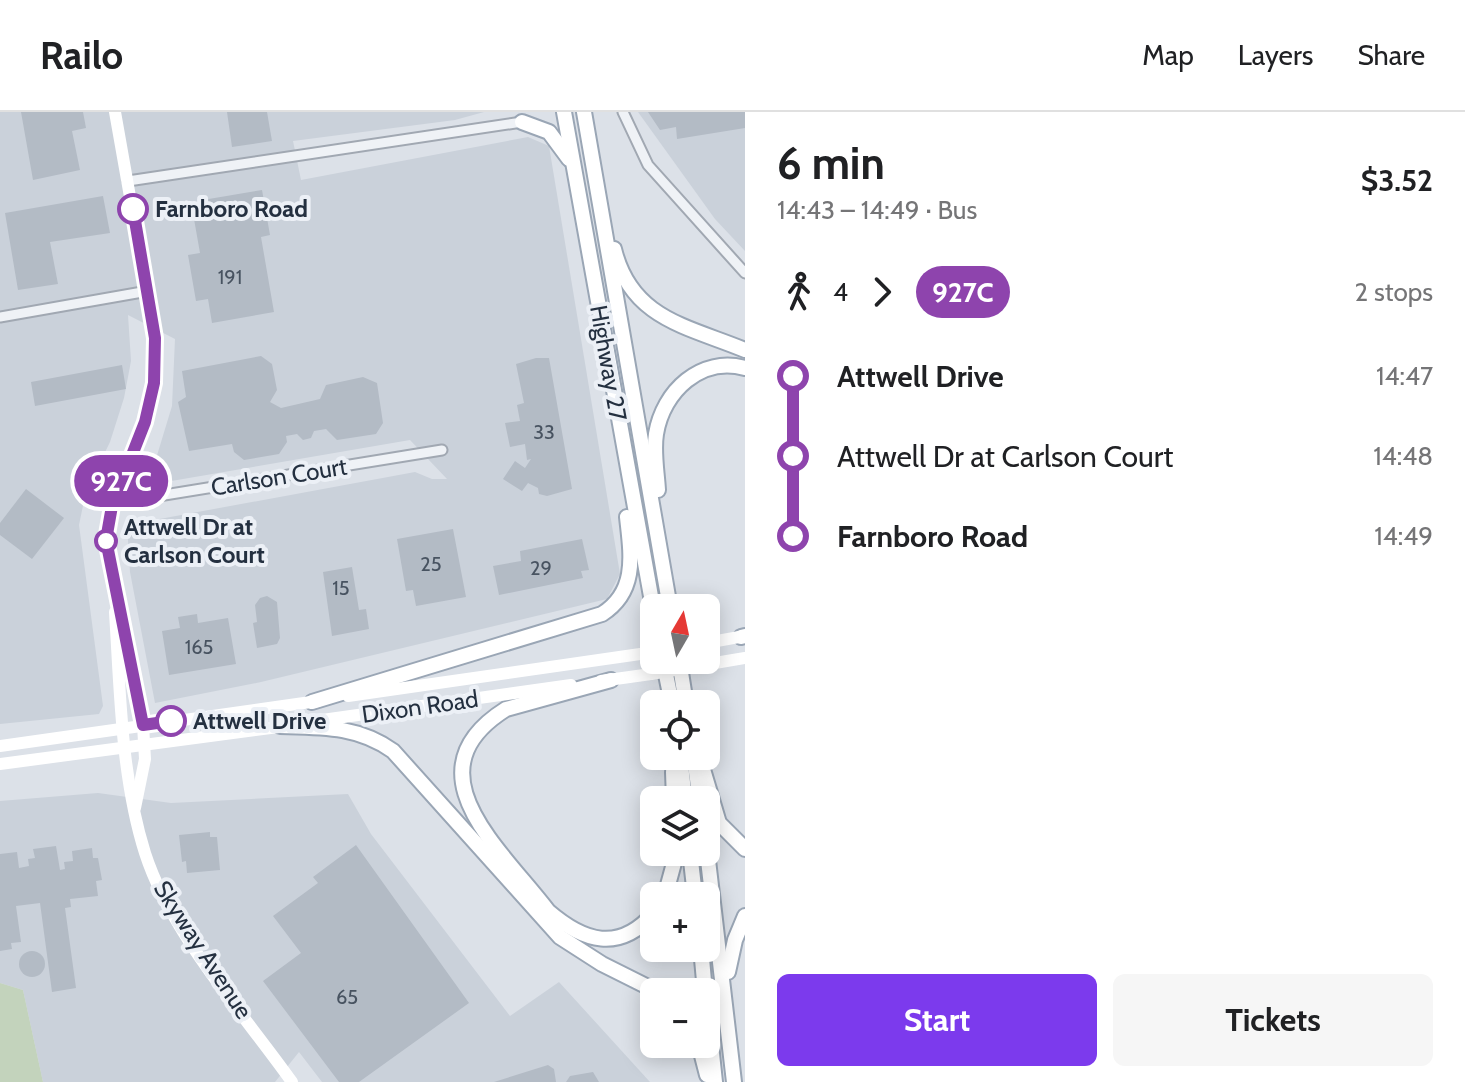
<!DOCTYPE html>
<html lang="en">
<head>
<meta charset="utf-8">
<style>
  body { margin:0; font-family:Cabin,sans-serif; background:#f6f6f6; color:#202124; height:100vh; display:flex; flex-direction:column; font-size:30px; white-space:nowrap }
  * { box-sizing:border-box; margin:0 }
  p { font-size:26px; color:#757577 }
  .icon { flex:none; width:44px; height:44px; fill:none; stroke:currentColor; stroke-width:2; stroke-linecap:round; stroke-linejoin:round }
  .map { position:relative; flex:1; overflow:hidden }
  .panel { display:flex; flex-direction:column; background:#fff; width:720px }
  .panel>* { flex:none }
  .badge { padding:0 16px; border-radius:26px; font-size:28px; line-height:52px }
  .needle { width:52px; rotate:9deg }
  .controls { position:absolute; left:640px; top:482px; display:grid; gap:16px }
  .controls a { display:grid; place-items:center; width:80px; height:80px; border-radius:12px; background:#fff; box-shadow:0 4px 20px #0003; font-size:40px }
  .map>.badge { position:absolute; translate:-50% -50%; box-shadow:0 0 0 4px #fff }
  .legs { display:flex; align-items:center; gap:12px; height:88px; padding:0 32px; font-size:26px }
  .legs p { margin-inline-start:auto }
  .headline { display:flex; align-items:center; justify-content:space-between; height:136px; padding:0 32px }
  h1 { font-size:44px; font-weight:700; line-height:60px }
  .primary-button { display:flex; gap:16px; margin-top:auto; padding:16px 32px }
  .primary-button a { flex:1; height:92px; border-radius:12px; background:#7c3aed; color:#fff; font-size:32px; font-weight:700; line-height:92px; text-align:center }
  .primary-button a+a { background:#f6f6f6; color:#202124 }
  ul { padding:0 32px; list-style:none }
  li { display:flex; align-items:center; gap:28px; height:80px; font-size:30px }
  li i { display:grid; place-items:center; width:12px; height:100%; margin:0 10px; background:currentColor }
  li i::after { content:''; width:20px; height:20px; margin:-10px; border:6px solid; border-radius:50%; background:#fff }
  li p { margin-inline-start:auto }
  li:first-child i { background:linear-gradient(#0000 50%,currentColor 0) }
  li:last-child i { background:linear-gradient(currentColor 50%,#0000 0) }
  header { display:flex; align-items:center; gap:48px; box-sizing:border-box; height:112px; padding:0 40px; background:#fff; border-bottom:2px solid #e0e0e0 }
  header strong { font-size:38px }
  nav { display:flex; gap:44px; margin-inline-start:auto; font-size:28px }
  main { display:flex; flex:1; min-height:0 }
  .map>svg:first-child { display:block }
  .built { fill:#cad1da }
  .green { fill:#c3d3bc }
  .building { fill:#b3bbc5 }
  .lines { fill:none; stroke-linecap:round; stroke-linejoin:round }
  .street-casing { stroke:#a1a8b2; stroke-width:13 }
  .primary-casing { stroke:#9aa6b5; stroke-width:18 }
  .street { stroke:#eff2f6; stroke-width:9 }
  .secondary { stroke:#fff; stroke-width:12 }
  .primary { stroke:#fff; stroke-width:14 }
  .secondary-bridge { stroke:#fff; stroke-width:12 }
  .line-1-casing { stroke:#fff; stroke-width:18 }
  .line-1 { stroke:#8e44ad; stroke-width:12 }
  .stop-1-dot { fill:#fff; stroke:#8e44ad; stroke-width:4 }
  .labels { text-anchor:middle; stroke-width:8; stroke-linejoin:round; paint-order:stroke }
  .number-label { font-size:20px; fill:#485361 }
  .stop-label { font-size:24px; font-weight:bold; fill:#243040; stroke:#ecf0f6; text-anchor:start }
  .street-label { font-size:24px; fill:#243040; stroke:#ecf0f6 }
</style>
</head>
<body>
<header>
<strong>Railo</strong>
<nav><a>Map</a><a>Layers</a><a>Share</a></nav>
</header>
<main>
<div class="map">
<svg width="745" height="970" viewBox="0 0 745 970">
  <rect width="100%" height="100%" fill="#dce1e8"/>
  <g class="built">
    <path d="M0 0H484L455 8 293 29 301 68 528 25 549 34 620 462 607 487 261 570 155 591 130 460 127 413 415 360 432 367H447L410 328 148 373 172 294 175 227 128 203 131 249 124 286 110 330 86 379 79 413 103 594 99 602 0 612Z"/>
    <path d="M638 0H745V139L715 107Z"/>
    <path d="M98 681 171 691 348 682 371 722 510 904 559 870 650 970H322L299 940 275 970H43L23 878 0 871V689Z"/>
  </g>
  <path class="green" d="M0 871 23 878 43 970H0Z"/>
  <g class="building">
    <path d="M21 0H83L86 16 72 19 80 58 33 68Z"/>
    <path d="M227 0H267L272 29 232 35Z"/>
    <path d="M648 0H745V16L677 27 676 15 660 18Z"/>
    <path d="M262 78 270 123 261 125 274 200 212 211 208 187 196 189 188 143 200 141 191 90Z"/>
    <path d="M103 84 110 121 50 130 58 172 18 178 5 101Z"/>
    <path d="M261 244 272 252 277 278 270 290 281 296 320 287 326 273 363 265 377 271 383 311 376 322 337 328 326 317 314 319 311 326 303 328 297 322 286 324 287 330 279 342 244 348 234 340 232 332 189 339 178 290 186 285 182 259Z"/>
    <path d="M536 246H549L572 377 547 384 539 382 538 376 528 371 522 379 503 367 515 349 525 356 531 347 527 348 525 332 510 335 505 311 520 309 517 293 524 291 516 252Z"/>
    <path d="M122 253 126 277 35 294 31 270Z"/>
    <path d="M26 377 64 406 32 447 0 423V411Z"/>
    <path d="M453 417 466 485 416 494 413 478 406 479 397 427Z"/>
    <path d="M582 427 589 458 581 459 583 466 499 483 493 454 521 449 520 439Z"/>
    <path d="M352 455 359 498 366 497 369 517 332 524 323 460Z"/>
    <path d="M267 484 277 490 280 526 277 532 257 536 253 511 257 510 255 493 260 486Z"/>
    <path d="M197 502 198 511 228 506 236 552 169 563 162 519 180 516 178 505Z"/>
    <path d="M210 720V725H217L220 758 187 761 186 749 182 750 179 723Z"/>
    <path d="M356 733 469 891 359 970H339L263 869 301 841 273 804 318 771 313 765Z"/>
    <path d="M56 734 60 758 65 757 64 750 73 749 72 739 92 736 93 746H98L102 768 96 769 98 784 70 787 71 795 65 796 76 876 52 880 40 791 16 794 21 830 11 831 12 837 0 839V742L17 740 19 756 29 754 28 747 35 746 33 737Z"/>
    <circle cx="32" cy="852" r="13"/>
    <path d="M548 953 554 957 556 970H494Z"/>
    <path d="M593 960 599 970H566L570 964Z"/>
  </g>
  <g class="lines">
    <g class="street-casing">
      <g id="street">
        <path d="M623 0 648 53 745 161"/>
        <path d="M128 69 522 10"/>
        <path d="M0 205 148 179"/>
        <path d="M118 378 146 386 442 338"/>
      </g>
    </g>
    <g class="primary-casing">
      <g id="primary">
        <path d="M564 0 654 501"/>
        <path d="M584 0 670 496"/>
        <path d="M522 10 549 20 569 47"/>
        <path d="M614 137C631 207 687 214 745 238"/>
        <path d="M658 378C657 360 653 340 656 322 663 279 701 244 745 256"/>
        <path d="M741 525 745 524"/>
        <path d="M663 548 672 592"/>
        <path d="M679 548 686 592"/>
        <path d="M611 568 506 597C406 660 502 738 548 799 584 830 619 841 654 801"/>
        <path d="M312 590 602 502C638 479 631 442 627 405"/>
        <path d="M280 614C322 615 358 614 393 639L560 825 602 852 658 880"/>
        <path d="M680 644 685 688"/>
        <path d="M699 644 719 711 745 737"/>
        <path d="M695 653 700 688"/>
        <path d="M673 660 674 688"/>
        <path d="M706 731 734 970"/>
        <path d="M690 740 695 784"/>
        <path d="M665 784 677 740"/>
        <path d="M701 836 705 880"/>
        <path d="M728 860 735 828 745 804"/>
        <path d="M706 885 715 970"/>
        <path d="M699 932 707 963"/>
      </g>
    </g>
    <use href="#street" class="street"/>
    <g class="secondary">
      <path d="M115 0 155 226 154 271 145 310 112 394 106 428 143 613 145 647 135 696"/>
      <path d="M115 500C120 578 121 665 145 741 171 822 243 901 292 970"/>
      <path d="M706 531 745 524"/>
      <path d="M715 551 745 546"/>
      <path d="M601 569 651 562"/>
      <path d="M348 584 654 540"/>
      <path d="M308 610 571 573"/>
      <path d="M0 634 318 589"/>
      <path d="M0 652 286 614"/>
    </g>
    <use href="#primary" class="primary"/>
    <path class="secondary-bridge" d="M651 562 715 551"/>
  </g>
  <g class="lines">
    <g class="line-1-casing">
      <path id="line-1" d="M133 97 155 226 154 271 145 310 112 394 106 428 143 613 171 609"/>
    </g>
    <use href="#line-1" class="line-1"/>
  </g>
  <g class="stop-1-dot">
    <circle cx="133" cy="97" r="14"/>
    <circle cx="106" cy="429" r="10"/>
    <circle cx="171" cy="609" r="14"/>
  </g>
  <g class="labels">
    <g class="number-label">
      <text x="230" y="172">191</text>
      <text x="544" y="327">33</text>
      <text x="431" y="459">25</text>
      <text x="541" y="463">29</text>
      <text x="341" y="483">15</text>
      <text x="199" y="542">165</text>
      <text x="347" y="892">65</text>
    </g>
    <g class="stop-label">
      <text x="155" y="105">Farnboro Road</text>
      <text x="124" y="423">Attwell Dr at<tspan x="124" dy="28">Carlson Court</tspan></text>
      <text x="193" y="617">Attwell Drive</text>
    </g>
    <g class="street-label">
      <text transform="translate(608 251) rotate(80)" y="8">Highway 27</text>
      <text transform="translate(279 365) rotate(-9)" y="8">Carlson Court</text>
      <text transform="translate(420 595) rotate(-8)" y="8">Dixon Road</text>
      <text transform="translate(203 838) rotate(57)" y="8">Skyway Avenue</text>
    </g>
  </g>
</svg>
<div class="controls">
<a><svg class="needle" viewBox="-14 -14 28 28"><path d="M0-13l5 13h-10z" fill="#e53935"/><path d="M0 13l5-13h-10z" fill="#757577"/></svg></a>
<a><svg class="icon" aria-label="locate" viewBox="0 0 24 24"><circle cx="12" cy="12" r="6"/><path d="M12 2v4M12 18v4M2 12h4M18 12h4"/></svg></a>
<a><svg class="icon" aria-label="layers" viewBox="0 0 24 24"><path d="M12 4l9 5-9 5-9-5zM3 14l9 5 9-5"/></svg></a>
<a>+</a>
<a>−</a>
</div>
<b class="badge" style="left:121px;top:369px;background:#8e44ad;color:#fff">927C</b>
</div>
<section class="panel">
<div class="headline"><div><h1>6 min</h1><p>14:43 – 14:49 · Bus</p></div><b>$3.52</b></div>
<div class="legs"><svg class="icon" aria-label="walk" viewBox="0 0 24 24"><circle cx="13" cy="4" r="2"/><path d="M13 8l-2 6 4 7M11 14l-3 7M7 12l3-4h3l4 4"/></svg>4<svg class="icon" aria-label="forward" viewBox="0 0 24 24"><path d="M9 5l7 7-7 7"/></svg><b class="badge" style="background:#8e44ad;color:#fff">927C</b><p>2 stops</p></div>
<ul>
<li><i style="color:#8e44ad"></i><b>Attwell Drive</b><p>14:47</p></li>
<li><i style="color:#8e44ad"></i><span>Attwell Dr at Carlson Court</span><p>14:48</p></li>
<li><i style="color:#8e44ad"></i><b>Farnboro Road</b><p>14:49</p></li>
</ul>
<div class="primary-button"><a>Start</a><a>Tickets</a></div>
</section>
</main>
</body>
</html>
